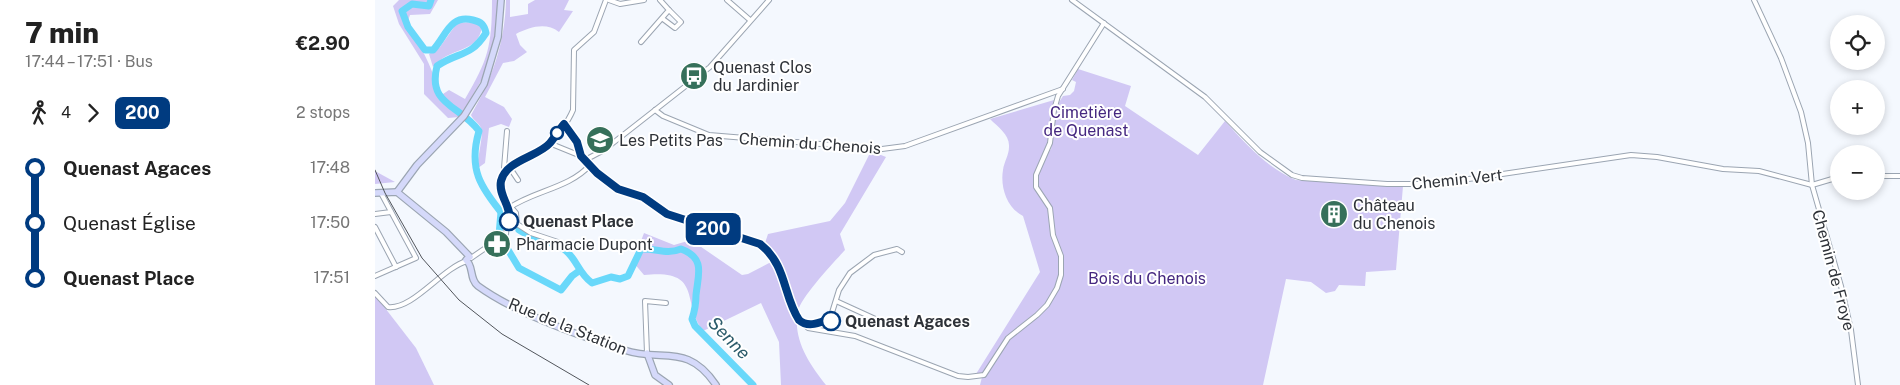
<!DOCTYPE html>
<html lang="en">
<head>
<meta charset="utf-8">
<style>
  body { margin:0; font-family:"Public Sans",sans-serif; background:#f2f2f2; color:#222; height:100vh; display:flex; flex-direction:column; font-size:19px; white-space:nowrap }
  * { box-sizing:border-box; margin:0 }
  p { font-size:16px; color:#767676 }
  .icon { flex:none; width:28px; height:28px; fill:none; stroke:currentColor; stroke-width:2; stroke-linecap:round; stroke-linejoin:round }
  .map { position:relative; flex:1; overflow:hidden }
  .drawer { display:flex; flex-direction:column; background:#fff; width:375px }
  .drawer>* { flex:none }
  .badge { padding:0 10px; border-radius:8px; font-size:18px; line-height:32px }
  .fabs { position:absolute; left:1455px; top:15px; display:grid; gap:10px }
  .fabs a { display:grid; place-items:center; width:55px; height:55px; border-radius:50%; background:#fff; box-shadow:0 2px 8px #0003; font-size:25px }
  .map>.badge { position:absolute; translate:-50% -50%; box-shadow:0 0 0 2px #fff }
  .legs { display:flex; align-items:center; gap:8px; height:55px; padding:0 25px; font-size:16px }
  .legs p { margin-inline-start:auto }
  .headline { display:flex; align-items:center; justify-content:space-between; height:85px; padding:0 25px }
  h1 { font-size:28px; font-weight:800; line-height:38px }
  ul { padding:0 25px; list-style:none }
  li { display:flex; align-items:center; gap:18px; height:55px; font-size:19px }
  li i { display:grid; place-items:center; width:8px; height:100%; margin:0 6px; background:currentColor }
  li i::after { content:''; width:12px; height:12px; margin:-6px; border:4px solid; border-radius:50%; background:#fff }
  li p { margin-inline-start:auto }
  li:first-child i { background:linear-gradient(#0000 50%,currentColor 0) }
  li:last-child i { background:linear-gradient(currentColor 50%,#0000 0) }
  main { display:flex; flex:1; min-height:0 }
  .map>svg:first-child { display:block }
  .green { fill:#d1c8f4 }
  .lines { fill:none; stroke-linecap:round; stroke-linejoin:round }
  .river { stroke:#69d8fa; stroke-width:7 }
  .street-casing { stroke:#9ba5b2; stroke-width:6 }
  .secondary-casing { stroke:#9ba5b2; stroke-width:8 }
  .street { stroke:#fff; stroke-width:4 }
  .secondary { stroke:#d5d9fa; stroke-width:5.5 }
  .rail { stroke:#51555b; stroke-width:1 }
  .line-1-casing { stroke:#fff; stroke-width:11 }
  .line-1 { stroke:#003b80; stroke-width:8 }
  .stop-1-dot { fill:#fff; stroke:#003b80; stroke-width:2.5 }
  .labels { text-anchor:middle; stroke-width:4; stroke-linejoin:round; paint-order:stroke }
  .poi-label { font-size:16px; fill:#2e3238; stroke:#fff; text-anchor:start }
  .park-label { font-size:16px; fill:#452780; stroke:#fff }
  .street-label { font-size:16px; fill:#2e3238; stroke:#fff }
  .stop-label { font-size:16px; font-weight:bold; fill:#2e3238; stroke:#fff; text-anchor:start }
  .water-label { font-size:18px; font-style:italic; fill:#2d5c6b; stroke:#fff }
</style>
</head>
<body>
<main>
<section class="drawer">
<div class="headline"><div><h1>7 min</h1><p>17:44 – 17:51 · Bus</p></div><b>€2.90</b></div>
<div class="legs"><svg class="icon" aria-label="walk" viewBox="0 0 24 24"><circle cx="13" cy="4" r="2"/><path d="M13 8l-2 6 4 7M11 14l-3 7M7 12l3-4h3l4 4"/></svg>4<svg class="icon" aria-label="forward" viewBox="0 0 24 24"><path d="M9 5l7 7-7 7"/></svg><b class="badge" style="background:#003b80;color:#fff">200</b><p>2 stops</p></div>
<ul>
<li><i style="color:#003b80"></i><b>Quenast Agaces</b><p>17:48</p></li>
<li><i style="color:#003b80"></i><span>Quenast Église</span><p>17:50</p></li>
<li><i style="color:#003b80"></i><b>Quenast Place</b><p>17:51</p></li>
</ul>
</section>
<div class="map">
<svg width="1525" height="385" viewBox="0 0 1525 385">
  <rect width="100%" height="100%" fill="#f4f8fe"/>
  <g class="green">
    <path d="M24 0H63L55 14 35 15 31 26C49 50 57 67 65 96L74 90 90 99C113 60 117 46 117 0H123C121 52 113 75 84 117L73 118 49 94V64L24 24 18 6Z"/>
    <path d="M131 0H135V17L153 14V4L160 0H194L189 10 198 11 184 32C171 22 155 27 141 34L145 45 152 52 139 61 128 63 110 97 129 107 137 119 134 127 126 124 114 128 110 163 103 168C102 157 109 135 106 128 104 123 98 120 96 115 117 79 130 43 131 0Z"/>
    <path d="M97 22 107 26C104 54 73 47 58 67L54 54 65 47 82 23Z"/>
    <path d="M703 69 756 86 750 106 823 155 850 121C871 144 892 168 921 180L1028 186 1021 270 991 272 990 286 964 285 960 291 951 293 936 282 911 279 888 385H605L607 377 601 374 665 272 648 216C632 208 625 187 628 170 629 162 634 155 634 147 635 135 623 127 615 119L679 100 672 147 676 150 681 107 688 96 695 95 699 91 701 82 697 80Z"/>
    <path d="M496 151 511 157 465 234 470 250C459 262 426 297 423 311 417 339 435 365 451 385H406L404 342 386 303 328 331C306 301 328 269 269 275L258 262 269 233 299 245 316 240 367 275 373 274 396 262 398 251 390 243 393 234 455 221 470 203Z"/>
    <path d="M0 171 20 182 0 184Z"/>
    <path d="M0 295 41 348 59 385H0Z"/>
  </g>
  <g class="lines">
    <g class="river">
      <path d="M56 0 54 6 37 4 27 11 33 27 50 50H58C71 36 75 14 98 20 106 22 109 24 111 33 95 58 84 51 62 66 52 105 85 105 104 131 93 169 105 187 130 217"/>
      <path d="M126 212 124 235 144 268 186 290 197 276 204 271"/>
      <path d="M144 230C158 240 176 240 190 250 202 259 203 273 217 283L236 277 245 279 253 276 266 249C281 248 291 255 306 249 331 258 323 275 321 295 321 304 320 310 317 319L320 326 378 385"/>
    </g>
    <g class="street-casing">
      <g id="street">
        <path d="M234 0 245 4 269 0"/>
        <path d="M352 0 375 20"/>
        <path d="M697 0 830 97 885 152 917 175 927 178 1012 184H1060L1256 155 1282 157 1348 169 1384 171 1437 185 1464 177"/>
        <path d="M1379 0 1406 58 1426 112 1433 143 1437 185 1466 286 1476 330 1483 385"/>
        <path d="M288 19 300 28 306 22 294 10"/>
        <path d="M266 42 294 10 285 0"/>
        <path d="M280 110 288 116 334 135 507 149 530 146 688 89"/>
        <path d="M189 124 201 142 206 156 222 173 243 189 268 197 292 214 385 244 394 251 408 278 421 315 433 328 480 336 583 376 593 377 609 375 633 338 662 315 672 305 682 288 686 275V256L678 235 675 208 661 187V175L675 143 679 110 683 96 729 23"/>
        <path d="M174 143 206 156"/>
        <path d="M212 159 229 150 335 67 394 0"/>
        <path d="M135 168 143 180"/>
        <path d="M131 172 129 168 132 131"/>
        <path d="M1501 176H1525"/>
        <path d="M134 208C158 191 195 188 215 165"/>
        <path d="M0 214 16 212"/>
        <path d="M0 227 21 267"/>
        <path d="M189 244 156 233 142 224 141 213C136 206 128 202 126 192 121 166 157 157 172 145 182 137 193 122 198 110L199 50 219 32 231 0"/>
        <path d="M96 258 131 234 134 208"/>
        <path d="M0 276 41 258 6 193"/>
        <path d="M0 293 13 307C38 310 67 268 92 261"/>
        <path d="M461 301 507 322"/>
        <path d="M427 323 443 324 455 319"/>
        <path d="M458 331 455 319 464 290 475 273 499 255 522 249 527 252"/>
        <path d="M272 353 270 301 291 303"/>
      </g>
    </g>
    <g class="secondary-casing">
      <g id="secondary">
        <path d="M22 192 42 165 89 116 109 84 123 37 126 0"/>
        <path d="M0 193 22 192 71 232 95 257"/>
        <path d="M94 257 91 260C99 266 94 279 103 286 140 313 205 336 249 350 288 363 312 342 341 385"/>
        <path d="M272 353 280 375 294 385"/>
      </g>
    </g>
    <use href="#street" class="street"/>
    <use href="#secondary" class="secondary"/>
    <path class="rail" d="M0 170 10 193 47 258 84 300 127 334 214 385"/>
  </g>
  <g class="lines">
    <g class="line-1-casing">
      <path id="line-1" d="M134 221C137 206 123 196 126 181 131 160 163 157 175 143 180 137 184 130 189 124L202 142 206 156 222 173 243 189 268 197 292 214 385 244C412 265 408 296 424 320 433 328 445 323 455 318L456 321"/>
    </g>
    <use href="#line-1" class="line-1"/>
  </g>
  <defs>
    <g id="bus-disc" transform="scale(1.4375)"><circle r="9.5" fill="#36705a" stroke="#fff"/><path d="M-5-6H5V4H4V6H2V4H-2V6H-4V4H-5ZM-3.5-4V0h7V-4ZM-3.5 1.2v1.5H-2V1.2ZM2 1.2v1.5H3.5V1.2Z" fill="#fff"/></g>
    <g id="school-disc" transform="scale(1.4375)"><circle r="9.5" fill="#36705a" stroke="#fff"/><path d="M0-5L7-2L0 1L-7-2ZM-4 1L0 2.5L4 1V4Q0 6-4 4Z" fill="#fff"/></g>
    <g id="building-disc" transform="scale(1.4375)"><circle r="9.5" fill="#36705a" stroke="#fff"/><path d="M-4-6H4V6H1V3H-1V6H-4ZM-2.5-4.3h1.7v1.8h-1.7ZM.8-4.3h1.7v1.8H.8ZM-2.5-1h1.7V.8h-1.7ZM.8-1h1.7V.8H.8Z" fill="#fff"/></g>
    <g id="pharmacy-disc" transform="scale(1.4375)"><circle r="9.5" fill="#36705a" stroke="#fff"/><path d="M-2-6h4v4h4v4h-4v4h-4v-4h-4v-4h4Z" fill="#fff"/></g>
  </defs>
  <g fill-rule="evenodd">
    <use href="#bus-disc" x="319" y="76"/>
    <use href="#school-disc" x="225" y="140"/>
    <use href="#building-disc" x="959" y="214"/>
    <use href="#pharmacy-disc" x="122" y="244"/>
  </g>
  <g class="stop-1-dot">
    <circle cx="182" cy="133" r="6"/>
    <circle cx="134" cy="221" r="9"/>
    <circle cx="456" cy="321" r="9"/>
  </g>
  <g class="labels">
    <g class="poi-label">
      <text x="338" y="73">Quenast Clos<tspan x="338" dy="18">du Jardinier</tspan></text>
      <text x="244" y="146">Les Petits Pas</text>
      <text x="978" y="211">Château<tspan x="978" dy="18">du Chenois</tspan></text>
      <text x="141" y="250">Pharmacie Dupont</text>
    </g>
    <g class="park-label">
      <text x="711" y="118">Cimetière<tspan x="711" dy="18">de Quenast</tspan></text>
      <text x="772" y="284">Bois du Chenois</text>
    </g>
    <g class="street-label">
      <text transform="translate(435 143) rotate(4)" y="6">Chemin du Chenois</text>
      <text transform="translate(1082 179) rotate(-6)" y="6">Chemin Vert</text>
      <text transform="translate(1459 270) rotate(75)" y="6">Chemin de Froye</text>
      <text transform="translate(193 326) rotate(22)" y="6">Rue de la Station</text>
    </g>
    <g class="stop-label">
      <text x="148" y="227">Quenast Place</text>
      <text x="470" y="327">Quenast Agaces</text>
    </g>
    <g class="water-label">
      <text transform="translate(354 338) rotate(46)" y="6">Senne</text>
    </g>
  </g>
</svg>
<div class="fabs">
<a><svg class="icon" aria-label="locate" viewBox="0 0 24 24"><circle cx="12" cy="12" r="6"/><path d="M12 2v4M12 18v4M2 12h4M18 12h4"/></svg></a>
<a>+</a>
<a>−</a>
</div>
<b class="badge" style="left:338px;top:229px;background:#003b80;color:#fff">200</b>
</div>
</main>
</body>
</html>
